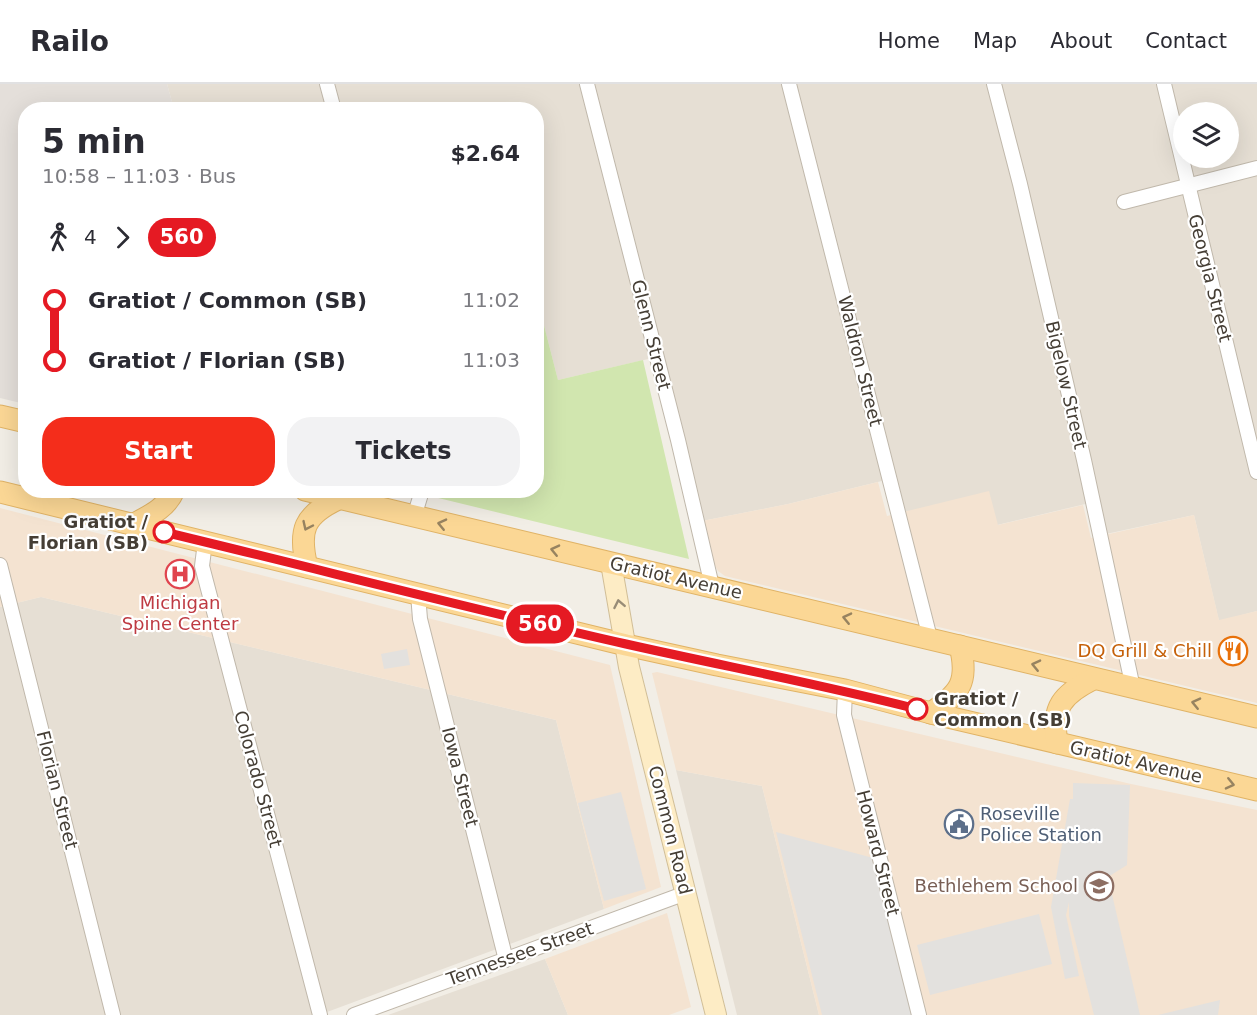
<!DOCTYPE html>
<html lang="en">
<head>
<meta charset="utf-8">
<style>
  body { margin:0; font-family:"DejaVu Sans",sans-serif; background:#f2f2f3; color:#2b2b33; height:100vh; display:flex; flex-direction:column; font-size:22px; white-space:nowrap }
  * { box-sizing:border-box; margin:0 }
  p { font-size:20px; color:#7c7c81 }
  .icon { flex:none; width:33px; height:33px; fill:none; stroke:currentColor; stroke-width:2; stroke-linecap:round; stroke-linejoin:round }
  .map { position:relative; flex:1; overflow:hidden }
  .details { position:absolute; left:18px; top:18px; width:526px; height:396px; display:flex; flex-direction:column; background:#fff; border-radius:24px; box-shadow:0 6px 24px #0002 }
  .details>* { flex:none }
  .badge { padding:0 12px; border-radius:20px; font-size:21px; line-height:39px }
  .fabs { position:absolute; left:1173px; top:18px; display:grid; gap:12px }
  .fabs a { display:grid; place-items:center; width:66px; height:66px; border-radius:50%; background:#fff; box-shadow:0 6px 24px #0002; font-size:30px }
  .map>.badge { position:absolute; translate:-50% -50%; box-shadow:0 0 0 3px #fff }
  .legs { display:flex; align-items:center; gap:9px; height:66px; padding:0 24px; font-size:20px }
  .legs p { margin-inline-start:auto }
  .overview { display:flex; align-items:center; justify-content:space-between; height:102px; padding:0 24px }
  h1 { font-size:33px; font-weight:800; line-height:45px }
  .action { display:flex; gap:12px; margin-top:auto; padding:12px 24px }
  .action a { flex:1; height:69px; border-radius:24px; background:#f42d1b; color:#fff; font-size:24px; font-weight:800; line-height:69px; text-align:center }
  .action a+a { background:#f2f2f3; color:#2b2b33 }
  ul { padding:0 24px; list-style:none }
  li { display:flex; align-items:center; gap:21px; height:60px; font-size:22px }
  li i { display:grid; place-items:center; width:9px; height:100%; margin:0 8px; background:currentColor }
  li i::after { content:''; width:15px; height:15px; margin:-8px; border:4px solid; border-radius:50%; background:#fff }
  li p { margin-inline-start:auto }
  li:first-child i { background:linear-gradient(#0000 50%,currentColor 0) }
  li:last-child i { background:linear-gradient(currentColor 50%,#0000 0) }
  header { display:flex; align-items:center; gap:36px; box-sizing:border-box; height:84px; padding:0 30px; background:#fff; border-bottom:2px solid #e1e1e2 }
  header strong { font-size:28px }
  nav { display:flex; gap:33px; margin-inline-start:auto; font-size:21px }
  .map>svg:first-child { display:block }
  .residential { fill:#e6dfd4; fill-rule:evenodd }
  .commercial { fill:#f4e3d1 }
  .industrial { fill:#e4dfda }
  .green { fill:#d1e6af }
  .parking { fill:#e3e1de }
  .lines { fill:none; stroke-linecap:round; stroke-linejoin:round }
  .street-casing { stroke:#c0b8ab; stroke-width:16 }
  .secondary-casing { stroke:#d1be97; stroke-width:22 }
  .primary-casing { stroke:#e0b366; stroke-width:23 }
  .street { stroke:#fff; stroke-width:14 }
  .secondary { stroke:#fdecc5; stroke-width:20 }
  .primary { stroke:#fbd795; stroke-width:21 }
  .oneway { stroke:#978360 }
  .oneway2 { stroke:#988c76 }
  .line-1-casing { stroke:#fff; stroke-width:14 }
  .line-1 { stroke:#e51a23; stroke-width:9 }
  .stop-1-dot { fill:#fff; stroke:#e51a23; stroke-width:3 }
  .labels { text-anchor:middle; stroke-width:4.5; stroke-linejoin:round; paint-order:stroke }
  .street-label { font-size:18px; fill:#453e35; stroke:#fff }
  .stop-label { font-size:18px; font-weight:bold; fill:#453e35; stroke:#fff; text-anchor:end }
  .health-label { font-size:18px; fill:#be3a42; stroke:#fff }
  .food-label { font-size:18px; fill:#c56008; stroke:#fff; text-anchor:end }
  .service-label { font-size:18px; fill:#4e5e75; stroke:#fff; text-anchor:start }
  .education-label { font-size:18px; fill:#785e54; stroke:#fff; text-anchor:end }
</style>
</head>
<body>
<header>
<strong>Railo</strong>
<nav><a>Home</a><a>Map</a><a>About</a><a>Contact</a></nav>
</header>
<div class="map">
<svg width="1257" height="931" viewBox="0 0 1257 931">
  <rect width="100%" height="100%" fill="#f2eee6"/>
  <g class="residential">
    <path d="M167 0H1257V527L1219 537 1194 431 1106 450 1098 417 997 441 903 428 894 394 788 420 702 437 661 272 558 296 537 214V26L174 25ZM1184 28H1228V74H1184Z"/>
    <path d="M41 513 556 636 604 825 319 931H0V523Z"/>
    <path d="M676 686 762 702 819 931H737Z"/>
    <path d="M545 875 568 931H388Z"/>
  </g>
  <g class="commercial">
    <path d="M878 398 887 432 989 407 998 441 1083 421 1091 454 1194 431 1219 536 1257 527V619L725 492 718 487 713 478 702 437 788 420Z"/>
    <path d="M0 424 610 581 661 803 604 825 556 636 41 513 0 523Z"/>
    <path d="M657 588 1131 700 1257 726V931H819L762 702 676 686 652 589Z"/>
    <path d="M667 829 691 923 669 931H568L545 875Z"/>
  </g>
  <path class="industrial" d="M0 0H167L174 25 26 26 25 320 0 314Z"/>
  <path class="green" d="M537 214 558 296 643 276 689 475 426 411 427 406H537Z"/>
  <g class="parking">
    <path d="M407 565 410 581 384 585 381 570Z"/>
    <path d="M1073 699 1130 701 1127 781 1108 793 1140 931H1094L1069 832V818L1066 831 1079 892 1065 895 1051 823 1070 715H1073Z"/>
    <path d="M621 708 646 805 604 817 578 719Z"/>
    <path d="M776 748 877 775 917 931H822Z"/>
    <path d="M1039 830 1052 880 930 911 917 861Z"/>
    <path d="M1220 916 1218 931H1158Z"/>
  </g>
  <g class="lines">
    <g class="street-casing">
      <g id="street">
        <path d="M327 0 334 26"/>
        <path d="M587 0 678 356 712 502"/>
        <path d="M789 0 930 554"/>
        <path d="M994 0 1020 100 1084 376 1133 604"/>
        <path d="M1164 0 1257 388"/>
        <path d="M1124 118 1257 84"/>
        <path d="M414 433 421 410V406"/>
        <path d="M205 458 202 482 320 931"/>
        <path d="M0 481 113 931"/>
        <path d="M418 510 420 535 506 876"/>
        <path d="M845 606 844 631 919 931"/>
        <path d="M354 931 686 809"/>
      </g>
    </g>
    <g class="secondary-casing">
      <path id="secondary" d="M611 479 629 583 716 931"/>
    </g>
    <g class="primary-casing">
      <g id="primary">
        <path d="M0 332 26 338"/>
        <path d="M305 406 1257 633"/>
        <path d="M0 408 626 561 717 581 845 606 931 629 1257 706"/>
        <path d="M134 440C149 432 167 424 174 406"/>
        <path d="M307 483C298 446 304 431 338 415"/>
        <path d="M931 629C960 609 969 598 960 562"/>
        <path d="M1057 659C1051 623 1063 610 1093 595"/>
      </g>
    </g>
    <use href="#street" class="street"/>
    <use href="#secondary" class="secondary"/>
    <use href="#primary" class="primary"/>
  </g>
  <defs><path id="oneway-chevron" d="M-2-3.5L2.5 0L-2 3.5" fill="none" stroke-width="1.6" stroke-linecap="round" stroke-linejoin="round" transform="scale(1.5)"/></defs>
  <g class="oneway">
    <use href="#oneway-chevron" transform="translate(442 440) rotate(-167)"/>
    <use href="#oneway-chevron" transform="translate(307 442) rotate(115)"/>
    <use href="#oneway-chevron" transform="translate(555 466) rotate(-167)"/>
    <use href="#oneway-chevron" transform="translate(847 534) rotate(-167)"/>
    <use href="#oneway-chevron" transform="translate(1036 581) rotate(-167)"/>
    <use href="#oneway-chevron" transform="translate(1196 619) rotate(-167)"/>
    <use href="#oneway-chevron" transform="translate(1230 700) rotate(13)"/>
  </g>
  <use class="oneway2" href="#oneway-chevron" transform="translate(619 520) rotate(-101)"/>
  <g class="lines">
    <g class="line-1-casing">
      <path id="line-1" d="M164 448C318 485 471 525 626 560 723 582 821 600 917 625"/>
    </g>
    <use href="#line-1" class="line-1"/>
  </g>
  <defs>
    <g id="hospital-ring" transform="scale(1.5)"><circle r="9.5" fill="#fff" stroke="#e0444e" stroke-width="1.5"/><path d="M-5-5h3v3.5h4V-5h3V5h-3V1.5h-4V5h-3Z" fill="#e0444e"/></g>
    <g id="restaurant-ring" transform="scale(1.5)"><circle r="9.5" fill="#fff" stroke="#e8710a" stroke-width="1.5"/><path d="M-5-6h1v4h1v-4h1v4h1v-4h1v5L-1.5 .5V6h-2V.5L-5-1ZM5-6V6H3V1.5H1.5Q1.5-4 5-6Z" fill="#e8710a"/></g>
    <g id="civic-ring" transform="scale(1.5)"><circle r="9.5" fill="#fff" stroke="#5c6f8a" stroke-width="1.5"/><path d="M-.6-6.5H3V-4.5H.6V-3L4-1V1h2V6H-6V1h2V-1L-.6-3ZM-1.2 2.5V6h2.4V2.5Z" fill="#5c6f8a"/></g>
    <g id="school-ring" transform="scale(1.5)"><circle r="9.5" fill="#fff" stroke="#8d6e63" stroke-width="1.5"/><path d="M0-5L7-2L0 1L-7-2ZM-4 1L0 2.5L4 1V4Q0 6-4 4Z" fill="#8d6e63"/></g>
  </defs>
  <g fill-rule="evenodd">
    <use href="#hospital-ring" x="180" y="490"/>
    <use href="#restaurant-ring" x="1233" y="567"/>
    <use href="#civic-ring" x="959" y="740"/>
    <use href="#school-ring" x="1099" y="802"/>
  </g>
  <g class="stop-1-dot">
    <circle cx="164" cy="448" r="10"/>
    <circle cx="917" cy="625" r="10"/>
  </g>
  <g class="labels">
    <g class="street-label">
      <text transform="translate(1210 194) rotate(76)" y="6">Georgia Street</text>
      <text transform="translate(651 251) rotate(76)" y="6">Glenn Street</text>
      <text transform="translate(860 277) rotate(76)" y="6">Waldron Street</text>
      <text transform="translate(1066 301) rotate(77)" y="6">Bigelow Street</text>
      <text transform="translate(676 494) rotate(13)" y="6">Gratiot Avenue</text>
      <text transform="translate(1136 678) rotate(13)" y="6">Gratiot Avenue</text>
      <text transform="translate(460 693) rotate(76)" y="6">Iowa Street</text>
      <text transform="translate(258 695) rotate(75)" y="6">Colorado Street</text>
      <text transform="translate(57 706) rotate(76)" y="6">Florian Street</text>
      <text transform="translate(670 746) rotate(76)" y="6">Common Road</text>
      <text transform="translate(878 769) rotate(76)" y="6">Howard Street</text>
      <text transform="translate(520 870) rotate(-20)" y="6">Tennessee Street</text>
    </g>
    <g class="stop-label">
      <text x="148" y="444">Gratiot /<tspan x="148" dy="21">Florian (SB)</tspan></text>
      <text x="934" y="621" text-anchor="start">Gratiot /<tspan x="934" dy="21">Common (SB)</tspan></text>
    </g>
    <g class="health-label">
      <text x="180" y="525">Michigan<tspan x="180" dy="21">Spine Center</tspan></text>
    </g>
    <g class="food-label">
      <text x="1212" y="573">DQ Grill &amp; Chill</text>
    </g>
    <g class="service-label">
      <text x="980" y="736">Roseville<tspan x="980" dy="21">Police Station</tspan></text>
    </g>
    <g class="education-label">
      <text x="1078" y="808">Bethlehem School</text>
    </g>
  </g>
</svg>
<div class="fabs">
<a><svg class="icon" aria-label="layers" viewBox="0 0 24 24"><path d="M12 4l9 5-9 5-9-5zM3 14l9 5 9-5"/></svg></a>
</div>
<b class="badge" style="left:540px;top:540px;background:#e51a23;color:#fff">560</b>
<section class="details">
<div class="overview"><div><h1>5 min</h1><p>10:58 – 11:03 · Bus</p></div><b>$2.64</b></div>
<div class="legs"><svg class="icon" aria-label="walk" viewBox="0 0 24 24"><circle cx="13" cy="4" r="2"/><path d="M13 8l-2 6 4 7M11 14l-3 7M7 12l3-4h3l4 4"/></svg>4<svg class="icon" aria-label="forward" viewBox="0 0 24 24"><path d="M9 5l7 7-7 7"/></svg><b class="badge" style="background:#e51a23;color:#fff">560</b></div>
<ul>
<li><i style="color:#e51a23"></i><b>Gratiot / Common (SB)</b><p>11:02</p></li>
<li><i style="color:#e51a23"></i><b>Gratiot / Florian (SB)</b><p>11:03</p></li>
</ul>
<div class="action"><a>Start</a><a>Tickets</a></div>
</section>
</div>
</body>
</html>
